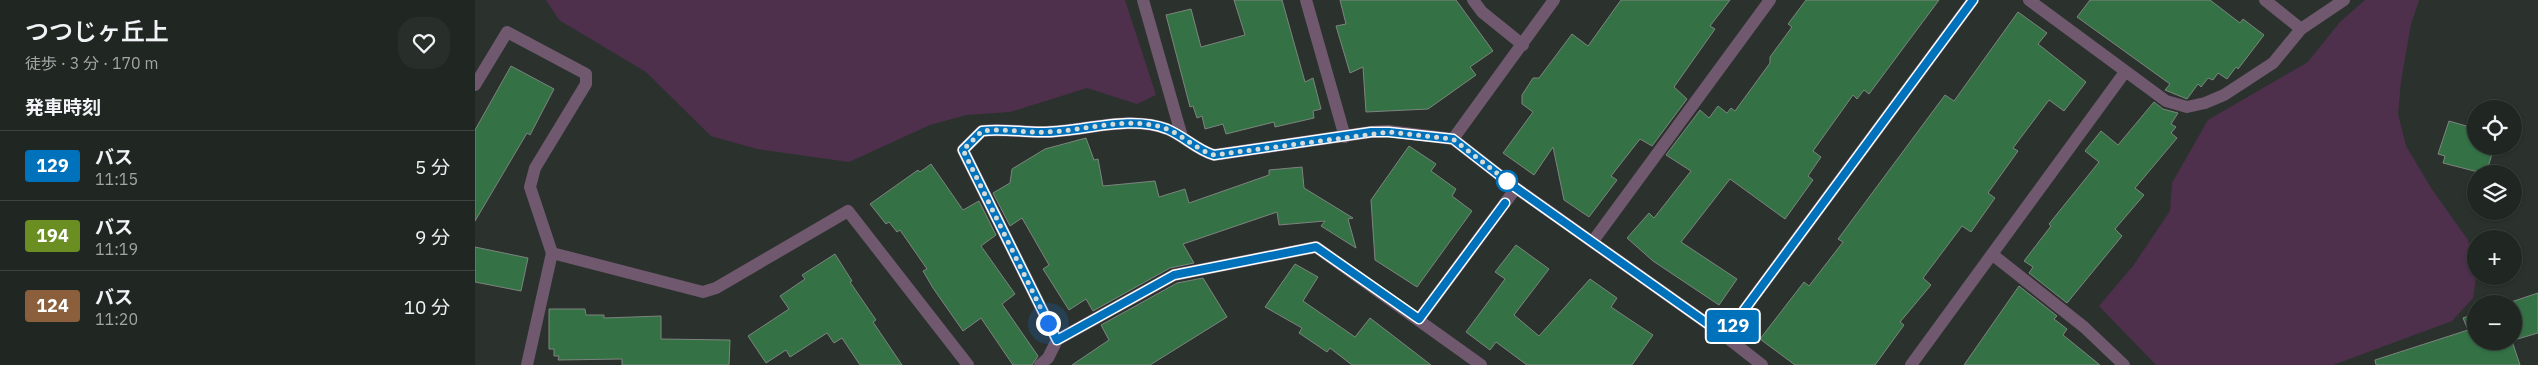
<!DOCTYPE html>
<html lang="ja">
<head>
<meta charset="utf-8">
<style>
  body { margin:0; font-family:"IBM Plex Sans","Noto Sans JP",sans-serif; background:#282e2a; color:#f1f3f6; height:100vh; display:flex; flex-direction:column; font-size:19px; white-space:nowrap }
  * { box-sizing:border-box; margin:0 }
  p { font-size:16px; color:#a2a5a5 }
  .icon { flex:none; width:28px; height:28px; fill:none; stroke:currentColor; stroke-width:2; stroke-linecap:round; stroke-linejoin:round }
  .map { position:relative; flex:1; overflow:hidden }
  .drawer { display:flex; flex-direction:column; background:#202622; width:475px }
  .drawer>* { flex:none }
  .badge { padding:0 10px; border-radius:4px; font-size:18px; line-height:32px }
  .buttons { position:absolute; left:1992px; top:100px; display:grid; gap:10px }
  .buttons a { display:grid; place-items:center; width:55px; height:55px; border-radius:50%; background:#202622; box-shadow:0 1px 4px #0004,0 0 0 1px #3d4340; font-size:25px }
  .you { position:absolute; width:25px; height:25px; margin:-12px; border:4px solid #fff; border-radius:50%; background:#1a73e8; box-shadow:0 0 0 8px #1a73e833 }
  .map>.badge { position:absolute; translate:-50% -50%; box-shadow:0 0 0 2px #fff }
  h2 { padding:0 25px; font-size:19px; line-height:45px }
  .round { display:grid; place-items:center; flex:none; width:52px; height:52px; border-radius:20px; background:#282e2a }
  .head { display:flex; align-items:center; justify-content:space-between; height:85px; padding:0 25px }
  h1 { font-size:24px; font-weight:600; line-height:38px }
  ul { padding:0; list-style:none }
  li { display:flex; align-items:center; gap:15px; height:70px; padding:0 25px; border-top:1px solid #3d4340 }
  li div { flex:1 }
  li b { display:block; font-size:19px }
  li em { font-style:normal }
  li .badge { min-width:55px; font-weight:700; text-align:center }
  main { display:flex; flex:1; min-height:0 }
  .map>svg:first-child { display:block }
  .green { fill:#4e304c }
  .building { fill:#347246; stroke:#7d847e }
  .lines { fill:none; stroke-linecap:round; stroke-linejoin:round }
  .minor { stroke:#70596e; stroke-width:12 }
  .line-casing { stroke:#fff; stroke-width:11 }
  .line { stroke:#0072bc; stroke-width:8 }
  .walk { stroke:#d7dbd8; stroke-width:5; stroke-dasharray:0 9 }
  .stop-dot { fill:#fff; stroke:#0072bc; stroke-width:2.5 }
</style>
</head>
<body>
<main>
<section class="drawer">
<div class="head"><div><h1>つつじヶ丘上</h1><p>徒歩 · 3 分 · 170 m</p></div><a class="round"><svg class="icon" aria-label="heart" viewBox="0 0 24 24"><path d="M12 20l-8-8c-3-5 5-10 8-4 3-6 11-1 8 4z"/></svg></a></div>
<h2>発車時刻</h2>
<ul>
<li><span class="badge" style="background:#0072bc;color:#fff">129</span><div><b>バス</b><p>11:15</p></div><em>5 分</em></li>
<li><span class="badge" style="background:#6b8e23;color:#fff">194</span><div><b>バス</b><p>11:19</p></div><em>9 分</em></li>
<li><span class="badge" style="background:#8b5e3c;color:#fff">124</span><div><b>バス</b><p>11:20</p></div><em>10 分</em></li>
</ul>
</section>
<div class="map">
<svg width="2063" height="365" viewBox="0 0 2063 365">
  <rect width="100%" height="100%" fill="#2b322d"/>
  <g class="green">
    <path d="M71 0H650L681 95 662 104 612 88 535 112 491 115 455 125 374 162 282 149 236 136 171 72 84 20Z"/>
    <path d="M1890 0H1944L1936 24 1926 81 1923 114 1931 146 1956 188 1993 240 2001 277 1998 298 1977 321 1858 365H1681L1624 306 1658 266 1695 211 1697 183 1733 120 1833 62 1865 22Z"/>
  </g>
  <g class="building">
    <path d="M759 0H807L830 82 838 78 846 109 838 111 839 118 800 127 799 122 751 134 748 124 730 129 727 116 722 118 718 106 715 107 691 15 716 9 726 47 770 35Z"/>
    <path d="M865 0H981L1018 51 995 67 1001 75 953 109 891 112 888 67 875 73 861 26 871 24Z"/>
    <path d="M1146 0H1255L1235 26 1240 29 1199 87 1212 99 1177 146 1165 139 1136 176 1142 180 1114 217 1089 200 1078 147 1059 175 1028 153 1058 112 1047 104V95L1058 78H1064L1097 34 1113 46Z"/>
    <path d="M1331 0H1464L1394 94 1389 90 1382 99 1378 95 1338 151 1346 157 1333 176 1338 180 1310 219 1255 179 1206 242 1262 279 1244 305 1178 261 1152 238 1174 213 1179 218 1216 171 1191 155 1225 110 1234 118 1243 106 1252 113 1256 108 1260 111 1295 63V57L1317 27 1313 24Z"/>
    <path d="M1615 0H1735L1765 23 1768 19 1789 35 1763 69 1761 67 1752 79 1743 73 1738 80 1733 78 1726 87 1723 84 1712 99 1690 90 1695 84 1602 17Z"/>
    <path d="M1543 12 1572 33 1563 44 1611 82 1589 111 1574 100 1538 148 1543 151 1513 193 1520 198 1496 232 1487 226 1448 278 1456 285 1425 322 1429 325 1400 365H1320L1285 339 1329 282 1334 286 1368 242 1363 239 1470 95 1479 101Z"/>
    <path d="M36 66 79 89 55 135 52 133 0 221V130Z"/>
    <path d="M1679 102 1688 109 1703 113 1696 124 1701 127 1696 133 1702 138 1660 188 1669 195 1640 229 1647 236 1592 303 1554 273 1558 267 1549 261 1576 226 1574 224 1624 162 1610 151 1626 131 1643 145Z"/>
    <path d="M1974 121 1998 128 1994 140 2001 142V146L2019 147 2011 174 1968 163 1970 156 1963 154Z"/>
    <path d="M611 138 619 160 623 159 628 186 680 181 684 197 710 189 714 203 794 175V170L827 167 829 188 878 218 873 219 881 248 846 226 850 221 804 225 802 212 708 244 719 263 695 268 618 311 611 299 594 310 568 269 574 265 547 218 535 226 518 193 535 183 537 169 570 149Z"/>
    <path d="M934 146 961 164 956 171 981 189 977 196 997 211 942 287 900 260 896 200Z"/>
    <path d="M456 164 488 210 504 201 521 235 506 246 540 294 527 304 563 356 557 365H538L506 318 488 331 458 288 448 271 452 269 425 230 422 232 414 222 411 224 395 204 443 170 445 172Z"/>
    <path d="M1041 245 1074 269 1039 315 1064 336 1115 279 1142 298 1136 307 1178 335 1157 365H1052L1021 342 1015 350 991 332 1030 279 1020 272Z"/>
    <path d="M0 247 53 258 46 291 0 282Z"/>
    <path d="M360 254 377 281 375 282 401 320 398 322 427 365H385L367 338 359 343 352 333 315 357 311 350 291 363 273 336 314 309 305 296 330 279 327 275Z"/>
    <path d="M820 264 843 277 828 301 880 337 895 318 956 365H877L855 348 852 352 824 333 827 328 790 307Z"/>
    <path d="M728 278 752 317 675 365H597L634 340 626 325 702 283Z"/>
    <path d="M1544 286 1582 316 1579 319 1592 329 1588 335 1625 365H1489Z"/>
    <path d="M2063 293V333L2039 340V304H2030Z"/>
    <path d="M74 309H110L111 315H129V318L186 316V339L255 340 254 365H147V359L83 360 84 356H79V349H74Z"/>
    <path d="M2001 313V341H2037L2045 365H1901L1900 360 1993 330 1988 318Z"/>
  </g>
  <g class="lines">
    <g class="minor">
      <path d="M668 0 707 137"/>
      <path d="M831 0 870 137"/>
      <path d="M998 0 1007 12 1048 45"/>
      <path d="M1554 0 1691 101 1712 107 1730 103 1749 95 1798 63 1826 29 1790 0"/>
      <path d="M1826 29 1869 0"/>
      <path d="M0 85 32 32 111 74V84L60 168 55 187 77 253"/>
      <path d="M978 139 1079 0"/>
      <path d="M1118 241 1295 0"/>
      <path d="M1518 255 1609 327 1649 365"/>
      <path d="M944 319 1041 188"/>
      <path d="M1250 336 1498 0"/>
      <path d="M52 365 77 253 228 292 241 288 373 211 493 365"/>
      <path d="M565 365 573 358 582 340"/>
      <path d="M1006 365 841 247 699 275 582 340 488 150 507 131C528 128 550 133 571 132 610 131 654 115 692 129 709 136 721 150 739 155L896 132 913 131 978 139 1041 188 1250 336 1287 365"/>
      <path d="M1436 365 1650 72"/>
    </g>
  </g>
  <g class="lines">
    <g class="line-casing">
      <path id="line" d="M1030 203 944 319 841 247 699 275 582 340 488 150 507 131C528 128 550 133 571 132 610 131 655 115 692 129 709 136 722 150 739 155L896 132H914L978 139 1041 188 1250 336 1498 0"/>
    </g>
    <use href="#line" class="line"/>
    <path class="walk" d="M573 323 488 150 507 131C528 128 550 133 571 132 610 131 655 115 692 129 709 136 722 150 739 155L914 132 978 139 1032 181"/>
  </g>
  <circle class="stop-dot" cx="1032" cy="181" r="10"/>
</svg>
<div class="buttons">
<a><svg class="icon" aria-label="locate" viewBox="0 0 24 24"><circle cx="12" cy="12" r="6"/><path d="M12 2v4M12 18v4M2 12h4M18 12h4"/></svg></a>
<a><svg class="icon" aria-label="layers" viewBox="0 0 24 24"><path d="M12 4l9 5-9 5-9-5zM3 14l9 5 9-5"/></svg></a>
<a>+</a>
<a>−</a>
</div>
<div class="you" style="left:573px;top:323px"></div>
<b class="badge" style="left:1258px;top:326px;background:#0072bc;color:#fff">129</b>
</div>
</main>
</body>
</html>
